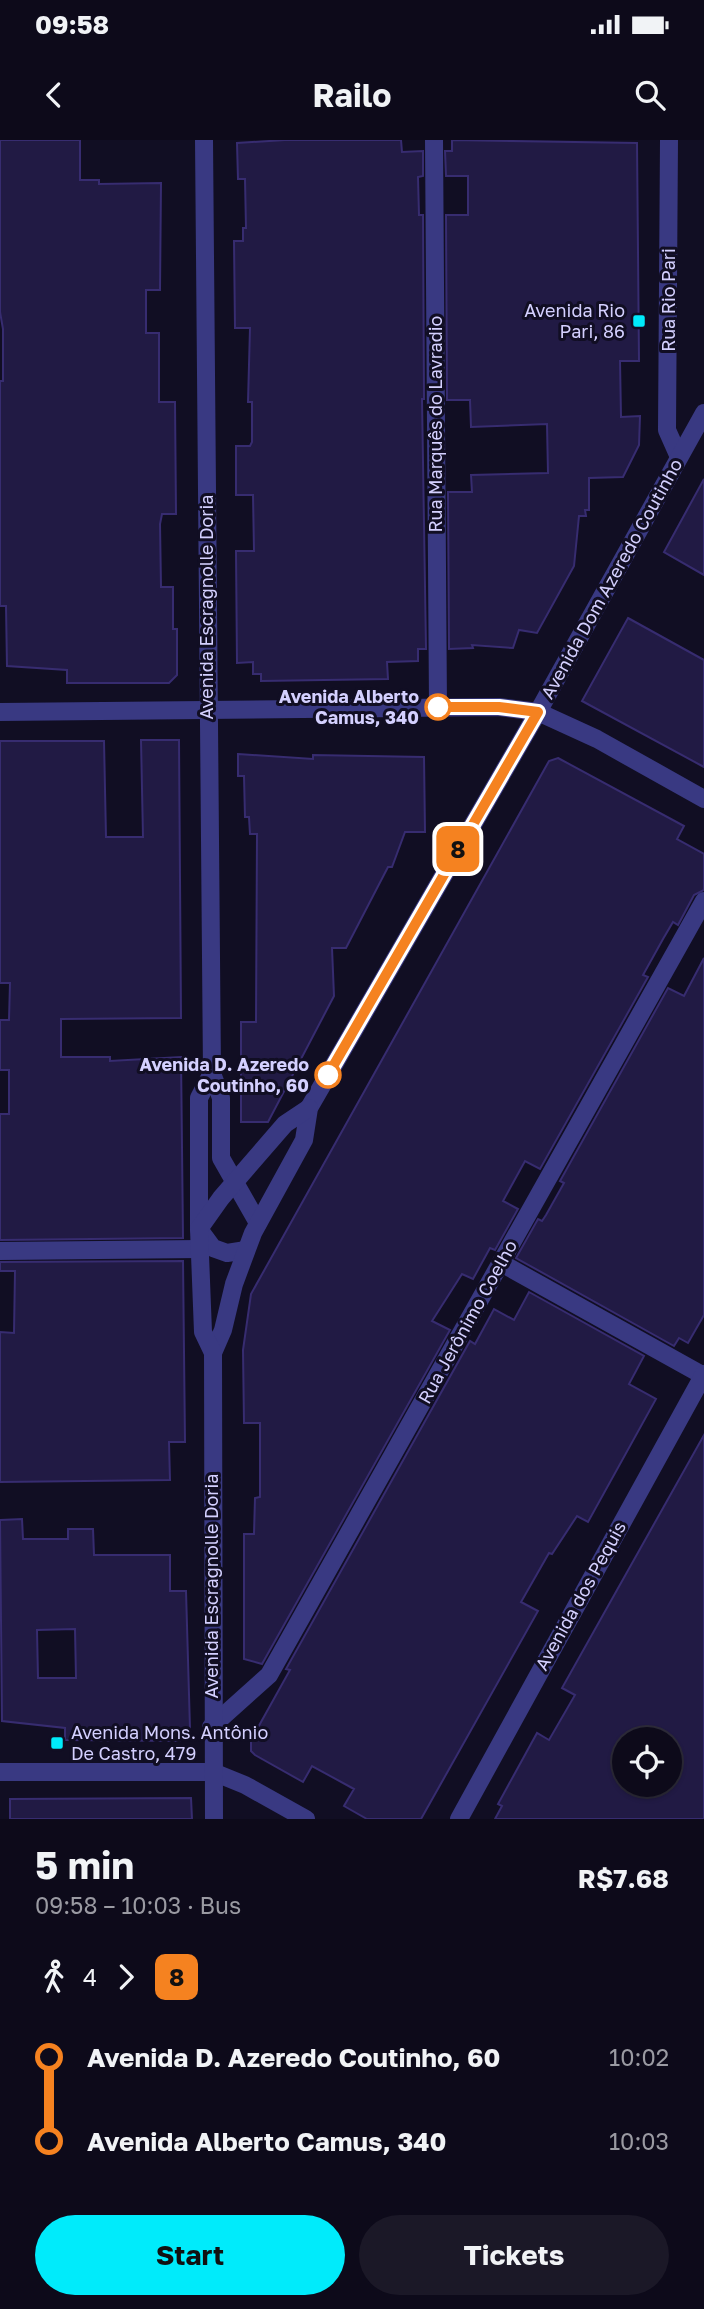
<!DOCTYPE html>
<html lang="en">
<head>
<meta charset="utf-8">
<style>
  body { margin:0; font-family:"Golos Text",sans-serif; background:#1b1827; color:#f1f3f6; height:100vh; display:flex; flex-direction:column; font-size:26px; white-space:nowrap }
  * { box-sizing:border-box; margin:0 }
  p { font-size:23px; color:#9a9aa2 }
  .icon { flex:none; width:38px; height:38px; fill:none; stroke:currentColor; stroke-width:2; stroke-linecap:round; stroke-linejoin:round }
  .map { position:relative; height:1679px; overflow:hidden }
  .details { display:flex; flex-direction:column; background:#0d0a1a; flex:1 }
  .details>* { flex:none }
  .badge { padding:0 14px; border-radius:10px; font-size:24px; line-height:46px }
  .controls { position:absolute; left:612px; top:1587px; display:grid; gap:14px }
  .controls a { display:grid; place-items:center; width:70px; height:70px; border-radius:50%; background:#0d0a1a; box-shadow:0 2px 5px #0004,0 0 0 2px #2d2b39; font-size:35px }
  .map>.badge { position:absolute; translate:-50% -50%; box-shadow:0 0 0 4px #fff }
  .legs { display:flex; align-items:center; gap:10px; height:77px; padding:0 35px; font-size:23px }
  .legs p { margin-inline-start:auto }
  .headline { display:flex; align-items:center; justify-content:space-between; height:119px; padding:0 35px }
  h1 { font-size:38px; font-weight:700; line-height:52px }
  .primary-button { display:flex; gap:14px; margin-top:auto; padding:14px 35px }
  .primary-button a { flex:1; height:80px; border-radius:42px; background:#00ebfb; color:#111; font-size:28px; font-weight:700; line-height:80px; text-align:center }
  .primary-button a+a { background:#1b1827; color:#f1f3f6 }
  ul { padding:0 35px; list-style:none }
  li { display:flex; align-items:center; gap:24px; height:84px; font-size:26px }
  li i { display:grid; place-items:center; width:10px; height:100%; margin:0 9px; background:currentColor }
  li i::after { content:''; width:18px; height:18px; margin:-9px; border:5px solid; border-radius:50%; background:#0d0a1a }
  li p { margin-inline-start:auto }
  li:first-child i { background:linear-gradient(#0000 50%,currentColor 0) }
  li:last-child i { background:linear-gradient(currentColor 50%,#0000 0) }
  .status { display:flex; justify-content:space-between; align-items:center; height:49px; padding:0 35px; background:#0d0a1a; direction:ltr }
  .status svg { height:19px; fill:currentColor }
  header { display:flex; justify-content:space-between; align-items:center; height:91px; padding:0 35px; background:#0d0a1a; font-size:32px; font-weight:700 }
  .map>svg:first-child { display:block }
  .building { fill:#211a44; stroke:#372c70; stroke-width:2; fill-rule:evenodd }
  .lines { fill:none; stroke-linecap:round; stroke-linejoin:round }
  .minor { stroke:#393982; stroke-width:18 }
  .line-1-casing { stroke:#fff; stroke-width:16 }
  .line-1 { stroke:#f58220; stroke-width:10 }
  .poi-dot { fill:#00ebfb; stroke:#110e23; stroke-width:2.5 }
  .stop-1-dot { fill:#fff; stroke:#f58220; stroke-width:3.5 }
  .labels { text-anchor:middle; stroke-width:6; stroke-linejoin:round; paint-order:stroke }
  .street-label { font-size:18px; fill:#d4d0ff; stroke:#110e23 }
  .poi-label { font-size:18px; fill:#d4d0ff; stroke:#110e23; text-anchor:end }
  .stop-label { font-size:18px; font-weight:bold; fill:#d4d0ff; stroke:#110e23; text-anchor:end }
</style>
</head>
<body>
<div class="status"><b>09:58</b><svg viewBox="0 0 49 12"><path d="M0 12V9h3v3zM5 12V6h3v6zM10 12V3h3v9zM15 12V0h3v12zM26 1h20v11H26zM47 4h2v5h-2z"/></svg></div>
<header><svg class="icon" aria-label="back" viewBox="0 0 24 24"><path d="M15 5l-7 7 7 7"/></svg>Railo<svg class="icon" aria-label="search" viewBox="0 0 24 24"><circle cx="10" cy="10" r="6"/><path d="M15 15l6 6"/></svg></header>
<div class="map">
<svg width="704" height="1679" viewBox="0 0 704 1679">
  <rect width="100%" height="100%" fill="#110e23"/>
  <g class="building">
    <path d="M0 0H80V40H99V44L161 43 160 150H146V193H159V262H175L176 374H162L160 384 161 447H173V489H177V535L169 543H67V530L7 526 6 466H0V241H3V189L0 172Z"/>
    <path d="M285 0H401L402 12 423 11V36L418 37 419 75H423L424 259H422L426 509H418V521L387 522 388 539 261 541V534H253V522L237 523 236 411H254L253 355H236V306H250L252 302V262H248L250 188H235L234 101H243V88H246L245 39H238L237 3Z"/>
    <path d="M452 0 637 3 639 221H620L621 277 640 276 639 305 623 337 589 338V370H585L586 376H579L574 426 537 493 519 490 513 508 472 505 473 508 449 509 448 352H472L471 335 548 333 547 284 471 287 470 260H447L446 75H468V36H446L445 11H452Z"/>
    <path d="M704 339V435L664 412Z"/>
    <path d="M628 478 704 520V627L582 561Z"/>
    <path d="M141 600H179L181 878 61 879V917H110V921L181 917 183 1098 0 1100V974H9V930H0V880H9L10 843H0V601H104L106 697H143Z"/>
    <path d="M238 614 313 619V615L424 617 425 692H405L392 727H388L346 808H332L334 856 268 982H241V882H256L257 694H250L249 677H245L244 636H238Z"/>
    <path d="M558 618 684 686 677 699 704 714V750L694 755 678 785 673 782 663 799 643 835 648 837 540 1029 525 1021 503 1061 518 1069 495 1110 490 1108 473 1139 462 1134 432 1181 450 1190 262 1524 244 1519V1394H254L255 1358 260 1357V1283H244L243 1210 251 1154 549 621Z"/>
    <path d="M704 818V1175L688 1203 679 1198 674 1206 516 1118 538 1079 542 1081 546 1075 564 1043 560 1041 668 848 684 856Z"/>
    <path d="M183 1121 185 1302H169L170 1340 0 1342V1192L14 1193 15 1131H0V1122Z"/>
    <path d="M529 1152 644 1216 629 1244 656 1259 588 1382 577 1376 552 1414 549 1413 521 1462 538 1471 421 1679H367L344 1666 354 1649 312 1626 303 1642 255 1615 251 1611V1600L290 1530 286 1529 470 1201 475 1204 494 1169 514 1180Z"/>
    <path d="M704 1295V1679H495L502 1666 498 1664 537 1593 549 1600 575 1555 562 1548ZM625 1600H670V1645H625Z"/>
    <path d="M22 1379 23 1399H68V1389H93L94 1415H170V1451H186L190 1589 180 1601 65 1600V1588L2 1581 0 1380ZM75 1489 76 1538H38L37 1490Z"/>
    <path d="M191 1658 192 1679H10V1659Z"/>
  </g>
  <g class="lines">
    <g class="minor">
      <path d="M204 0 212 933 221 958V1018L258 1083"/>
      <path d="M434 0 438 567"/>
      <path d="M669 0 667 290 679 317"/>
      <path d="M0 572 499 567 538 572 597 599 704 659"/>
      <path d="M212 933 199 958V1089L213 1108 227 1113 246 1110"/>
      <path d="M0 1111 200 1109"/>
      <path d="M501 1123 704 1236"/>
      <path d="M213 1213 223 1190 234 1144 253 1093 304 1000 309 968 538 572 704 273"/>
      <path d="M211 1587 269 1535 704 761"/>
      <path d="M0 1632H213L245 1645 306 1679"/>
      <path d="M214 1679 213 1213 203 1192 199 1089 221 1058 285 984 309 968"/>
      <path d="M459 1679 704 1234"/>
    </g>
  </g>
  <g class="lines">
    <g class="line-1-casing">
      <path id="line-1" d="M328 935 538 572 499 567H438"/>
    </g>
    <use href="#line-1" class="line-1"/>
  </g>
  <g class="poi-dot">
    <rect x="632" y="174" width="14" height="14" rx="3.5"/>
    <rect x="50" y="1596" width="14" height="14" rx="3.5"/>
  </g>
  <g class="stop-1-dot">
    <circle cx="438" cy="567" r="12"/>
    <circle cx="328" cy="935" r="12"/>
  </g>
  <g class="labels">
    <g class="street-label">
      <text transform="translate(669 160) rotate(-90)" y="6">Rua Rio Pari</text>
      <text transform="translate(436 284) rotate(-90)" y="6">Rua Marquês do Lavradio</text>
      <text transform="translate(612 439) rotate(-61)" y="6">Avenida Dom Azeredo Coutinho</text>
      <text transform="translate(207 467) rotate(-90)" y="6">Avenida Escragnolle Doria</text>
      <text transform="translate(468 1182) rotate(-61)" y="6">Rua Jerônimo Coelho</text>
      <text transform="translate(212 1446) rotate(-90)" y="6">Avenida Escragnolle Doria</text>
      <text transform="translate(581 1456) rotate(-61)" y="6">Avenida dos Pequis</text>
    </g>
    <g class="poi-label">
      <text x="625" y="177">Avenida Rio<tspan x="625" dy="21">Pari, 86</tspan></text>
      <text x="71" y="1599" text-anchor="start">Avenida Mons. Antônio<tspan x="71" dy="21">De Castro, 479</tspan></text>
    </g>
    <g class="stop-label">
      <text x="419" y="563">Avenida Alberto<tspan x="419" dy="21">Camus, 340</tspan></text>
      <text x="309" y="931">Avenida D. Azeredo<tspan x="309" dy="21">Coutinho, 60</tspan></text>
    </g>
  </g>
</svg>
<div class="controls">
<a><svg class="icon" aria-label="locate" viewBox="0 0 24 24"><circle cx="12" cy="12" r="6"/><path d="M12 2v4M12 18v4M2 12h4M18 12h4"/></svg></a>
</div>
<b class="badge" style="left:458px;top:709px;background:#f58220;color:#111">8</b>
</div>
<section class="details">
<div class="headline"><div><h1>5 min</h1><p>09:58 – 10:03 · Bus</p></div><b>R$7.68</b></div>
<div class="legs"><svg class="icon" aria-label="walk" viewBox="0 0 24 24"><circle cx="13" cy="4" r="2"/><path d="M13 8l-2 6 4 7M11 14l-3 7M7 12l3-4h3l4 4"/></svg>4<svg class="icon" aria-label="forward" viewBox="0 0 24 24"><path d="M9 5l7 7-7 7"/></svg><b class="badge" style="background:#f58220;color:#111">8</b></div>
<ul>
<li><i style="color:#f58220"></i><b>Avenida D. Azeredo Coutinho, 60</b><p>10:02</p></li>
<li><i style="color:#f58220"></i><b>Avenida Alberto Camus, 340</b><p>10:03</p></li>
</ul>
<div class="primary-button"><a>Start</a><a>Tickets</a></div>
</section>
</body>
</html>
